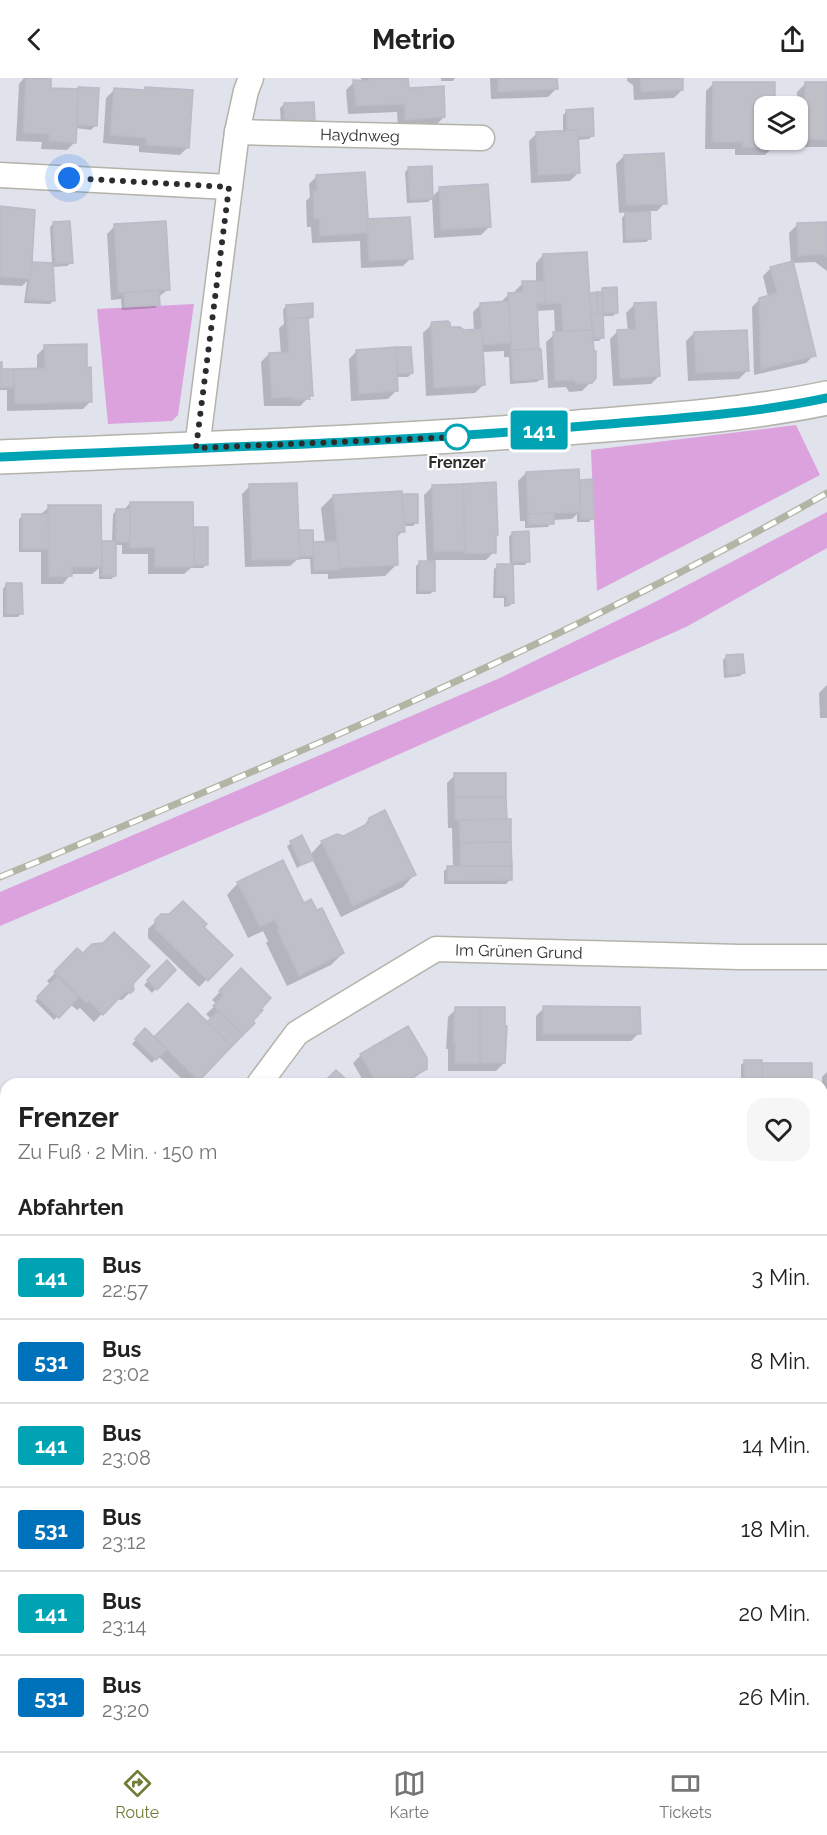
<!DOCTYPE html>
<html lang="de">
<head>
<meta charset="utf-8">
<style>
  body { margin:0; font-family:Raleway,sans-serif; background:#f6f6f6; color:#222; height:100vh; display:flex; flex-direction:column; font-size:22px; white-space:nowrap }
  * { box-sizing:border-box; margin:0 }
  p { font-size:20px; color:#767676 }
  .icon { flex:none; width:33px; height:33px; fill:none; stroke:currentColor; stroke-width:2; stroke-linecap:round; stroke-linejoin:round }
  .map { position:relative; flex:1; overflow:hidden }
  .panel { position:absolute; left:0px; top:1000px; width:828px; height:674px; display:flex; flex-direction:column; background:#fff; border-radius:18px 18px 0 0; box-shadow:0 2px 4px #0004 }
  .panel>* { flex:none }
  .badge { padding:0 12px; border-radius:4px; font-size:21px; line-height:39px }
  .tools { position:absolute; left:754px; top:18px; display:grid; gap:12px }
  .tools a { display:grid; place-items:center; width:54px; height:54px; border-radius:12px; background:#fff; box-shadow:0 2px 4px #0004; font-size:30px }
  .you { position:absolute; width:30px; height:30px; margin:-15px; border:4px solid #fff; border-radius:50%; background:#1a73e8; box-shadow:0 0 0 9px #1a73e833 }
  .map>.badge { position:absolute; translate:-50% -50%; box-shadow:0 0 0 3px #fff }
  h2 { padding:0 18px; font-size:22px; line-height:54px }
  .round { display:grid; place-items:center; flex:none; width:63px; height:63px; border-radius:18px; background:#f6f6f6 }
  .summary { display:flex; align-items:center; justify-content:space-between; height:102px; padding:0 18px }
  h1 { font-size:28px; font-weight:700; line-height:45px }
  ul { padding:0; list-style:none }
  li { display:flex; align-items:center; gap:18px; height:84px; padding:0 18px; border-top:2px solid #e0e0e0 }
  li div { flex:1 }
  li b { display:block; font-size:22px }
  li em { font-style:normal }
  li .badge { min-width:66px; font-weight:700; text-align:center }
  header { display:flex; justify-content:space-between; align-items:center; height:78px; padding:0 18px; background:#fff; font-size:27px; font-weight:700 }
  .tab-bar { display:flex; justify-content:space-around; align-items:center; height:84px; border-top:2px solid #e0e0e0; background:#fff; font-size:16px; color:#767676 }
  .tab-bar a { display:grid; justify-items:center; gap:3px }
  .tab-bar .current { color:#737c37 }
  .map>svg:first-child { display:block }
  .green { fill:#dca2de }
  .shadow { fill:#0003 }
  .building { fill:#bfbfc8; stroke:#babac8; stroke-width:1.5 }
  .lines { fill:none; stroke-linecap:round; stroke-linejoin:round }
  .street-casing { stroke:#b3b3aa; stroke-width:27 }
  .secondary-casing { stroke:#b3b3aa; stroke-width:36 }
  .street { stroke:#fff; stroke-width:24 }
  .secondary { stroke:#fff; stroke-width:33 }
  .rail-casing { stroke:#b2b5a3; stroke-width:7 }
  .rail { stroke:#fff; stroke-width:4.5; stroke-dasharray:14; stroke-linecap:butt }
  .line-casing { stroke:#fff; stroke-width:14 }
  .line { stroke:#00a3b4; stroke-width:9 }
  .walk { stroke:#2c2c2c; stroke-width:6; stroke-dasharray:0 10.8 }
  .stop-dot { fill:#fff; stroke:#00a3b4; stroke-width:3 }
  .labels { text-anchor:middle; stroke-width:4.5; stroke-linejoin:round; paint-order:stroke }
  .street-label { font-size:16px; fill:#2c2c2c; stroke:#fff }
  .stop-label { font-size:16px; font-weight:bold; fill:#2c2c2c; stroke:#fff }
</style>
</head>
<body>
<header><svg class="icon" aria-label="back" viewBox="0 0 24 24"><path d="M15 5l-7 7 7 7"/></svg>Metrio<svg class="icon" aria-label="share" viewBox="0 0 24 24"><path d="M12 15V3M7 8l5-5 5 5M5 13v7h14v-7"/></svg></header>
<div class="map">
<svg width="827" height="1673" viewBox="0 0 827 1673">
  <rect width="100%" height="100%" fill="#e0e2ec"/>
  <g class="green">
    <path d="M194 226 178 337 172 343 108 346 97 231Z"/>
    <path d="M796 347 820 397 597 513 591 372Z"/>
    <path d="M827 434V470L686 549 289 725 0 848V814L500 600 655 524Z"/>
  </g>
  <g class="shadow">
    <path d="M24 0H50L49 11 95 48 91 52 76 50 75 64 67 72 41 71 42 64 16 63 19 6Z"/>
    <path d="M361 0H407V11L444 39 436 47 398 49 397 34 348 36 346 12 354 4H362Z"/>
    <path d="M441 0H455L453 3H441Z"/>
    <path d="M490 0H556V11L548 19 491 21Z"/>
    <path d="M627 0H681L682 12 674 20 634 22 633 7 627 3Z"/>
    <path d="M714 5 774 6V28H765V62H773V69L765 77H735V71H705L706 13Z"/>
    <path d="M805 6H827V69H797V14Z"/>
    <path d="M146 11 188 69 180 77 139 74V68L103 65 106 20 114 12 143 14Z"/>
    <path d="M284 26 313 42 310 46 281 47 280 30Z"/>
    <path d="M567 33 592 58 589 61 577 62 578 95 570 103 531 105 529 63 537 55 563 54V37Z"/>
    <path d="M624 78 665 125 657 133H648L650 161 646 164 623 165 622 140 627 134 619 135 616 86Z"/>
    <path d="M409 90 432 119 440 111 489 149 481 157 434 160 432 120 428 124 407 125 405 94Z"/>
    <path d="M317 98 366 143 411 180 403 188 361 190 360 163 312 165 311 149H307L306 123 310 119 309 106Z"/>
    <path d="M0 130 30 188 52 186 50 149 54 145 71 185 67 188 52 189 53 223 50 226 24 225 27 203 22 208 0 207Z"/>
    <path d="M827 145V193L815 184 792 185 814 277 806 285 754 297 752 229 760 221 768 219 763 198 771 190 791 185 789 155 797 147Z"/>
    <path d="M115 148 169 211 158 219 159 226 155 230 122 232 121 221 111 222 107 156Z"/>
    <path d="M543 177 588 219 591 216H599L603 212 617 234 613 238H602L603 259 599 263H592L591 304 582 313 569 314 566 309 548 310 546 264 555 256 554 232 536 233 538 270 535 272 541 301 537 304 510 306 509 279H504V273L482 274 483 307 475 315 426 318 423 255 433 245 448 251 463 254 474 253 473 234 481 226 501 224 509 216H515V213L523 205H536V185Z"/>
    <path d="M634 227 659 298 651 306 613 308 610 261 618 253H628L626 235Z"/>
    <path d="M286 228 312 239 308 242 311 317 300 328H264L261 284 269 276H281L279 250 284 246 283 232Z"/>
    <path d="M694 255 747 293 739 301 688 303 686 263Z"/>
    <path d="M45 269 85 291 91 323 83 331 7 333V312H0V286V292H37V277Z"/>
    <path d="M357 273 412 295 408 299H396V313L388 321 351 323 349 281Z"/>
    <path d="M526 395 578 406 580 403 592 440 589 444H577V436L572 441 552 442 548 449 525 450V443H520L518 403Z"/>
    <path d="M250 408 298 456 300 454 312 466 325 465 321 430 333 418 417 444 413 448H403V453L395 461 397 486 385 498 328 501V496H311L310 481H298L290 488 245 489 242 416Z"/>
    <path d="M432 409 494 459V474L486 482H434V513L430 516H416V488L419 485 427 484 424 417Z"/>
    <path d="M130 425 192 453 194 450 207 486 203 490H191L184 496H148V476H122V467H114L115 498 111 501H99V490L92 496H71L63 506H41V474H19V441L23 438 40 437 49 429 100 467 102 465 112 464 113 436 116 433H123Z"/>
    <path d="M512 455 528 483 525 487H511L513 525 509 528 504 529V520H493L494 491 498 488 510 487 509 459Z"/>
    <path d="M6 507 21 535 18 539H3V511Z"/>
    <path d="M727 578 743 595 740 598 724 600 723 582Z"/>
    <path d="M827 607V640H820L819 615Z"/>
    <path d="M455 697 510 802 506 806H444V793L448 790H453L452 750H448L447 705Z"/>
    <path d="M370 741 414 797 403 809 341 839 312 781 297 790 287 768 301 759 310 777 322 764 344 760 359 752Z"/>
    <path d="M238 805 304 827 343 875 331 887 287 908 266 865 268 863 263 853 248 860 227 817Z"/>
    <path d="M162 838 202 849 231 877 199 909 148 860V851Z"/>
    <path d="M78 872 131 905 132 912 122 922 116 921 94 944 80 930 77 932 70 926 54 942 35 923 51 907 47 903Z"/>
    <path d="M167 884 174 892 152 915 144 907Z"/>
    <path d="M241 892 250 943 253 945 193 1006H187L158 978 152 985 132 966 145 952 154 961 188 927 207 946 212 942 206 936 217 926 212 922Z"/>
    <path d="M544 930 639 955 631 963H536V938Z"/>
    <path d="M456 931 504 985 496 993H448V971H446L448 939Z"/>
    <path d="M361 977 426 990 417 998 403 1006H365L353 985Z"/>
    <path d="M744 984 761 988 811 986V1006H741V987Z"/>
    <path d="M336 994 349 1006H324Z"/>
    <path d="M827 994V1128H824L822 999Z"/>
    <rect x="0" y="1604" width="6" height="59"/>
    <path d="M827 1605V1626H822V1606Z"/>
    <path d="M824 1645H827V1673H782L783 1668H822Z"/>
    <rect x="109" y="1668" width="58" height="5"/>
    <path d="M429 1668H458V1673H424Z"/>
    <path d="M479 1668H507L508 1673H474Z"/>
    <rect x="575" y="1668" width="61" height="5"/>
    <rect x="663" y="1668" width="57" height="5"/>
  </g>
  <g class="building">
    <path d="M26 0H51V10L79 11 76 65 49 63V56L23 55Z"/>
    <path d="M369 0H408L409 10 444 8 445 39 405 42V26L356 28 353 2 369 3Z"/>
    <path d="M498 0H557L558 11 498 14Z"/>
    <path d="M640 0H683V12L641 14Z"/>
    <path d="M713 4H775V28H765V62H775V70L742 69 743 64H712Z"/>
    <path d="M805 4H827V62L804 61Z"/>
    <path d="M78 9 99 10 97 48 77 47Z"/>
    <path d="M145 9 193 12 189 70 146 67V60L110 57 114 10 145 12Z"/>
    <path d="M314 24 315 43 284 44V25Z"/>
    <path d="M593 30 594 58 578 59V52H567L566 32Z"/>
    <path d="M578 52 580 95 538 97 536 54Z"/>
    <path d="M664 75 667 126 626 127 624 77Z"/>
    <path d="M432 88 433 121 410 122 408 89Z"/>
    <path d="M365 94 369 155 320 158 319 141H314L313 113H317L316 97Z"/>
    <path d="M488 106 491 149 441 152 439 109Z"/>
    <path d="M0 128 35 132 31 201 0 199Z"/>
    <path d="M650 133 651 161 626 162 625 135Z"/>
    <path d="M410 139 413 181 369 183 367 141Z"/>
    <path d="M70 143 73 185 55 186 53 144Z"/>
    <path d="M166 143 170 212 118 215 114 146Z"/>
    <path d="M827 144V179L824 176 798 178 797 145Z"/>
    <path d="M587 174 592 252 563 254 561 225 545 226 543 176Z"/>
    <path d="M793 183 816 278 761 291 759 220 777 215 770 189Z"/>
    <path d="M32 184 53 185 55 223 27 222Z"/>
    <path d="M522 203H544L545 226H537L539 271 511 272 508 215 523 214Z"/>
    <path d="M617 209 618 235H603L602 210Z"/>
    <path d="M159 212 160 227 125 229 124 215Z"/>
    <path d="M597 214 598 236H591L590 215Z"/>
    <path d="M597 214H602L604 260H594L591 236H598Z"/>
    <path d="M509 223 511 265 483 267 480 225Z"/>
    <path d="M656 224 660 298 620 301 617 252 636 251 634 225Z"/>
    <path d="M313 225V239L287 241 286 227Z"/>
    <path d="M308 239 313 318H309L310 321 293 322V319L272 320 269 275 289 274 287 241Z"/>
    <path d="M448 243 450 245V249H460L464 252 482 251 485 307 434 310 431 246 432 244Z"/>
    <path d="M592 252 594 273H596V300L592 305 577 306 574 302 555 303 553 254Z"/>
    <path d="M747 252 749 293 696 295 694 254Z"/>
    <path d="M87 266V290L91 289 92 324 15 326 14 291 45 290 44 267Z"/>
    <path d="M396 269H411L413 295 397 296Z"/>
    <path d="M396 269 398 313 359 316 356 272Z"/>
    <path d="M541 271 543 301 513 303 511 272Z"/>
    <path d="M0 284H2V291H14V309L0 310Z"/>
    <path d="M579 391 581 434 528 436 526 394Z"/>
    <path d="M593 401 594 441H580V402Z"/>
    <path d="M496 404 498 457H496V475L465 476 463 406Z"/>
    <path d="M297 405 300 481 252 482 249 406Z"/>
    <path d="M463 406 465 473 434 474 432 407Z"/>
    <path d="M402 413 405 454H397L398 487 340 490 333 417Z"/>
    <path d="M402 416H418V445H404Z"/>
    <path d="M130 424H193L194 489H155V469L130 470Z"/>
    <path d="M48 427H101L102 489H72V498L49 499Z"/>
    <rect x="116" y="431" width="14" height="33"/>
    <path d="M554 435V446L528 447V436Z"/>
    <path d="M22 436H48L49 471H22Z"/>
    <rect x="194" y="449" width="14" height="38"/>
    <path d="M299 452H313L314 478H300Z"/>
    <path d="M529 453 530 484H513L512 454Z"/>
    <rect x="102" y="463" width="14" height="35"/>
    <path d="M338 463 340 492 314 493 313 464Z"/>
    <rect x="419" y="483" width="16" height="30"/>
    <path d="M497 486H513L514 525 507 526V517H496Z"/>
    <path d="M6 505H22L23 536H6Z"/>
    <path d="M743 576 745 595 727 597 726 577Z"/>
    <path d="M454 695H506V719H455Z"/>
    <path d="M455 719H506L507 742H455Z"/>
    <path d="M385 732 416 797 380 813V815L353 828 321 763 337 756 344 758 367 746 369 740Z"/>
    <path d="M511 741V764L460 765 459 742Z"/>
    <path d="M302 757 314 782 301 787 290 763Z"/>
    <path d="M511 764 512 788 460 789V765Z"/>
    <path d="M283 782 304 825 311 821 317 832 322 830 344 875 299 898 277 852 279 851 275 842 260 849 237 804Z"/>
    <path d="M447 788H512V802L447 803Z"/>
    <path d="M183 823 207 846 204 849 233 877 208 903 155 851V842L161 836H169Z"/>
    <path d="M114 854 150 888 133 906 134 912 131 915 125 914 103 937 89 923 86 925 54 894 77 870 83 875 92 866 103 865Z"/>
    <path d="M167 882 176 892 157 912 147 902Z"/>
    <path d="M241 890 271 920 261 931 263 932 253 943 255 945 243 957 213 928 223 917 219 913Z"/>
    <path d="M57 898 79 919 59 940 37 919Z"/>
    <path d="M188 925 232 968 199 1003 154 959Z"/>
    <path d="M543 928 640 929 641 956H543Z"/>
    <path d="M455 929H480V985L455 986V964H453Z"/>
    <path d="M480 929H505V948H507L505 985H480Z"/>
    <path d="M218 933 243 957 232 968 207 944Z"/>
    <path d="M408 948 427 980V991L399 1006H377L360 976Z"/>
    <path d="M145 950 167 972 156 982 135 961Z"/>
    <path d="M744 982H762L763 1005 744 1004Z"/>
    <path d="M762 985H812V1006H744V1004L763 1005Z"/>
    <path d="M336 992 351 1006H331L326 1002Z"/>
    <path d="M6 1140V1157H0V1141Z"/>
    <rect x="0" y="1603" width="6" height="53"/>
    <rect x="822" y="1604" width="5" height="15"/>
    <path d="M823 1644H827V1673H790L789 1668H822Z"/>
    <rect x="116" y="1668" width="52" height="5"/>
    <rect x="283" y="1668" width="29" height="5"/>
    <path d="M383 1668H403V1673H384Z"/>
    <path d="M431 1668H459V1673H432Z"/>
    <rect x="482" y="1668" width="27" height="5"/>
    <rect x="582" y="1668" width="55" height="5"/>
    <rect x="671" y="1668" width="51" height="5"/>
  </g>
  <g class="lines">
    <g class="street-casing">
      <g id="street">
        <path id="s1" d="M237 54 482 60"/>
        <path d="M0 97 229 109"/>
        <path d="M197 370 237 54 246 13 251 0"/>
        <path id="s2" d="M259 1006 297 955 436 871 740 879H827"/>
        <path d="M202 1668V1673"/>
      </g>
    </g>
    <g class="secondary-casing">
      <path id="secondary" d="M0 379C189 371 378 365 566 350 653 343 741 338 827 320"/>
    </g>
    <use href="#street" class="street"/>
    <use href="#secondary" class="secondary"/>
    <g class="rail-casing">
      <path id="rail" d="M0 799C281 684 562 565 827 415"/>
    </g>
    <use href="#rail" class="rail"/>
  </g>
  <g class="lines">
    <g class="line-casing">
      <path id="line" d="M0 379C195 370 390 365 584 348 665 341 747 337 827 320"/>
    </g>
    <use href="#line" class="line"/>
    <path class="walk" d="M69 100 229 109 196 370 457 359"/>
  </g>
  <circle class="stop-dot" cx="457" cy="359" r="12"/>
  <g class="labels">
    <g class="street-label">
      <text dy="6" stroke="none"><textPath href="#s1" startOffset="123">Haydnweg</textPath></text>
      <text dy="6" stroke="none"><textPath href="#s2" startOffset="309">Im Grünen Grund</textPath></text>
    </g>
    <g class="stop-label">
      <text x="457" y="390">Frenzer</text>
    </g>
  </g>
</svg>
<div class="tools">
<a><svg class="icon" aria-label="layers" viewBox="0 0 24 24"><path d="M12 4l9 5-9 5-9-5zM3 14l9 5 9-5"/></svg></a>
</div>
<div class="you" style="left:69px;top:100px"></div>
<b class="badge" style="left:539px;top:352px;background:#00a3b4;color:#fff">141</b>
<section class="panel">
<div class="summary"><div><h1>Frenzer</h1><p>Zu Fuß · 2 Min. · 150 m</p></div><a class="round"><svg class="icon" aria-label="heart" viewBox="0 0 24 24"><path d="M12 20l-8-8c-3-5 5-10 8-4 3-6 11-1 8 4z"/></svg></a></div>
<h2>Abfahrten</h2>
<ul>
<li><span class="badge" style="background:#00a3b4;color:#fff">141</span><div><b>Bus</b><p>22:57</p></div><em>3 Min.</em></li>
<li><span class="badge" style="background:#0072bc;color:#fff">531</span><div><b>Bus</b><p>23:02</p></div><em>8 Min.</em></li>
<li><span class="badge" style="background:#00a3b4;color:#fff">141</span><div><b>Bus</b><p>23:08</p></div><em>14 Min.</em></li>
<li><span class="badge" style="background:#0072bc;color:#fff">531</span><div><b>Bus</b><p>23:12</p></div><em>18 Min.</em></li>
<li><span class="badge" style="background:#00a3b4;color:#fff">141</span><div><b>Bus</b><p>23:14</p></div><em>20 Min.</em></li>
<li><span class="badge" style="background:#0072bc;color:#fff">531</span><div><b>Bus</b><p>23:20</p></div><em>26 Min.</em></li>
</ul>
</section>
</div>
<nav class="tab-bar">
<a class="current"><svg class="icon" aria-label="directions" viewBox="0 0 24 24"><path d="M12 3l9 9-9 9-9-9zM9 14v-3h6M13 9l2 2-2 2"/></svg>Route</a>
<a><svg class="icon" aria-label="map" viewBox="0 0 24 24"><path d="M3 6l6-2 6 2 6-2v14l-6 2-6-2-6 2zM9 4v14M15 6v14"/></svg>Karte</a>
<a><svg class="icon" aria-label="tickets" viewBox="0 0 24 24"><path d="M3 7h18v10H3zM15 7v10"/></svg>Tickets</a>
</nav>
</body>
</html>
